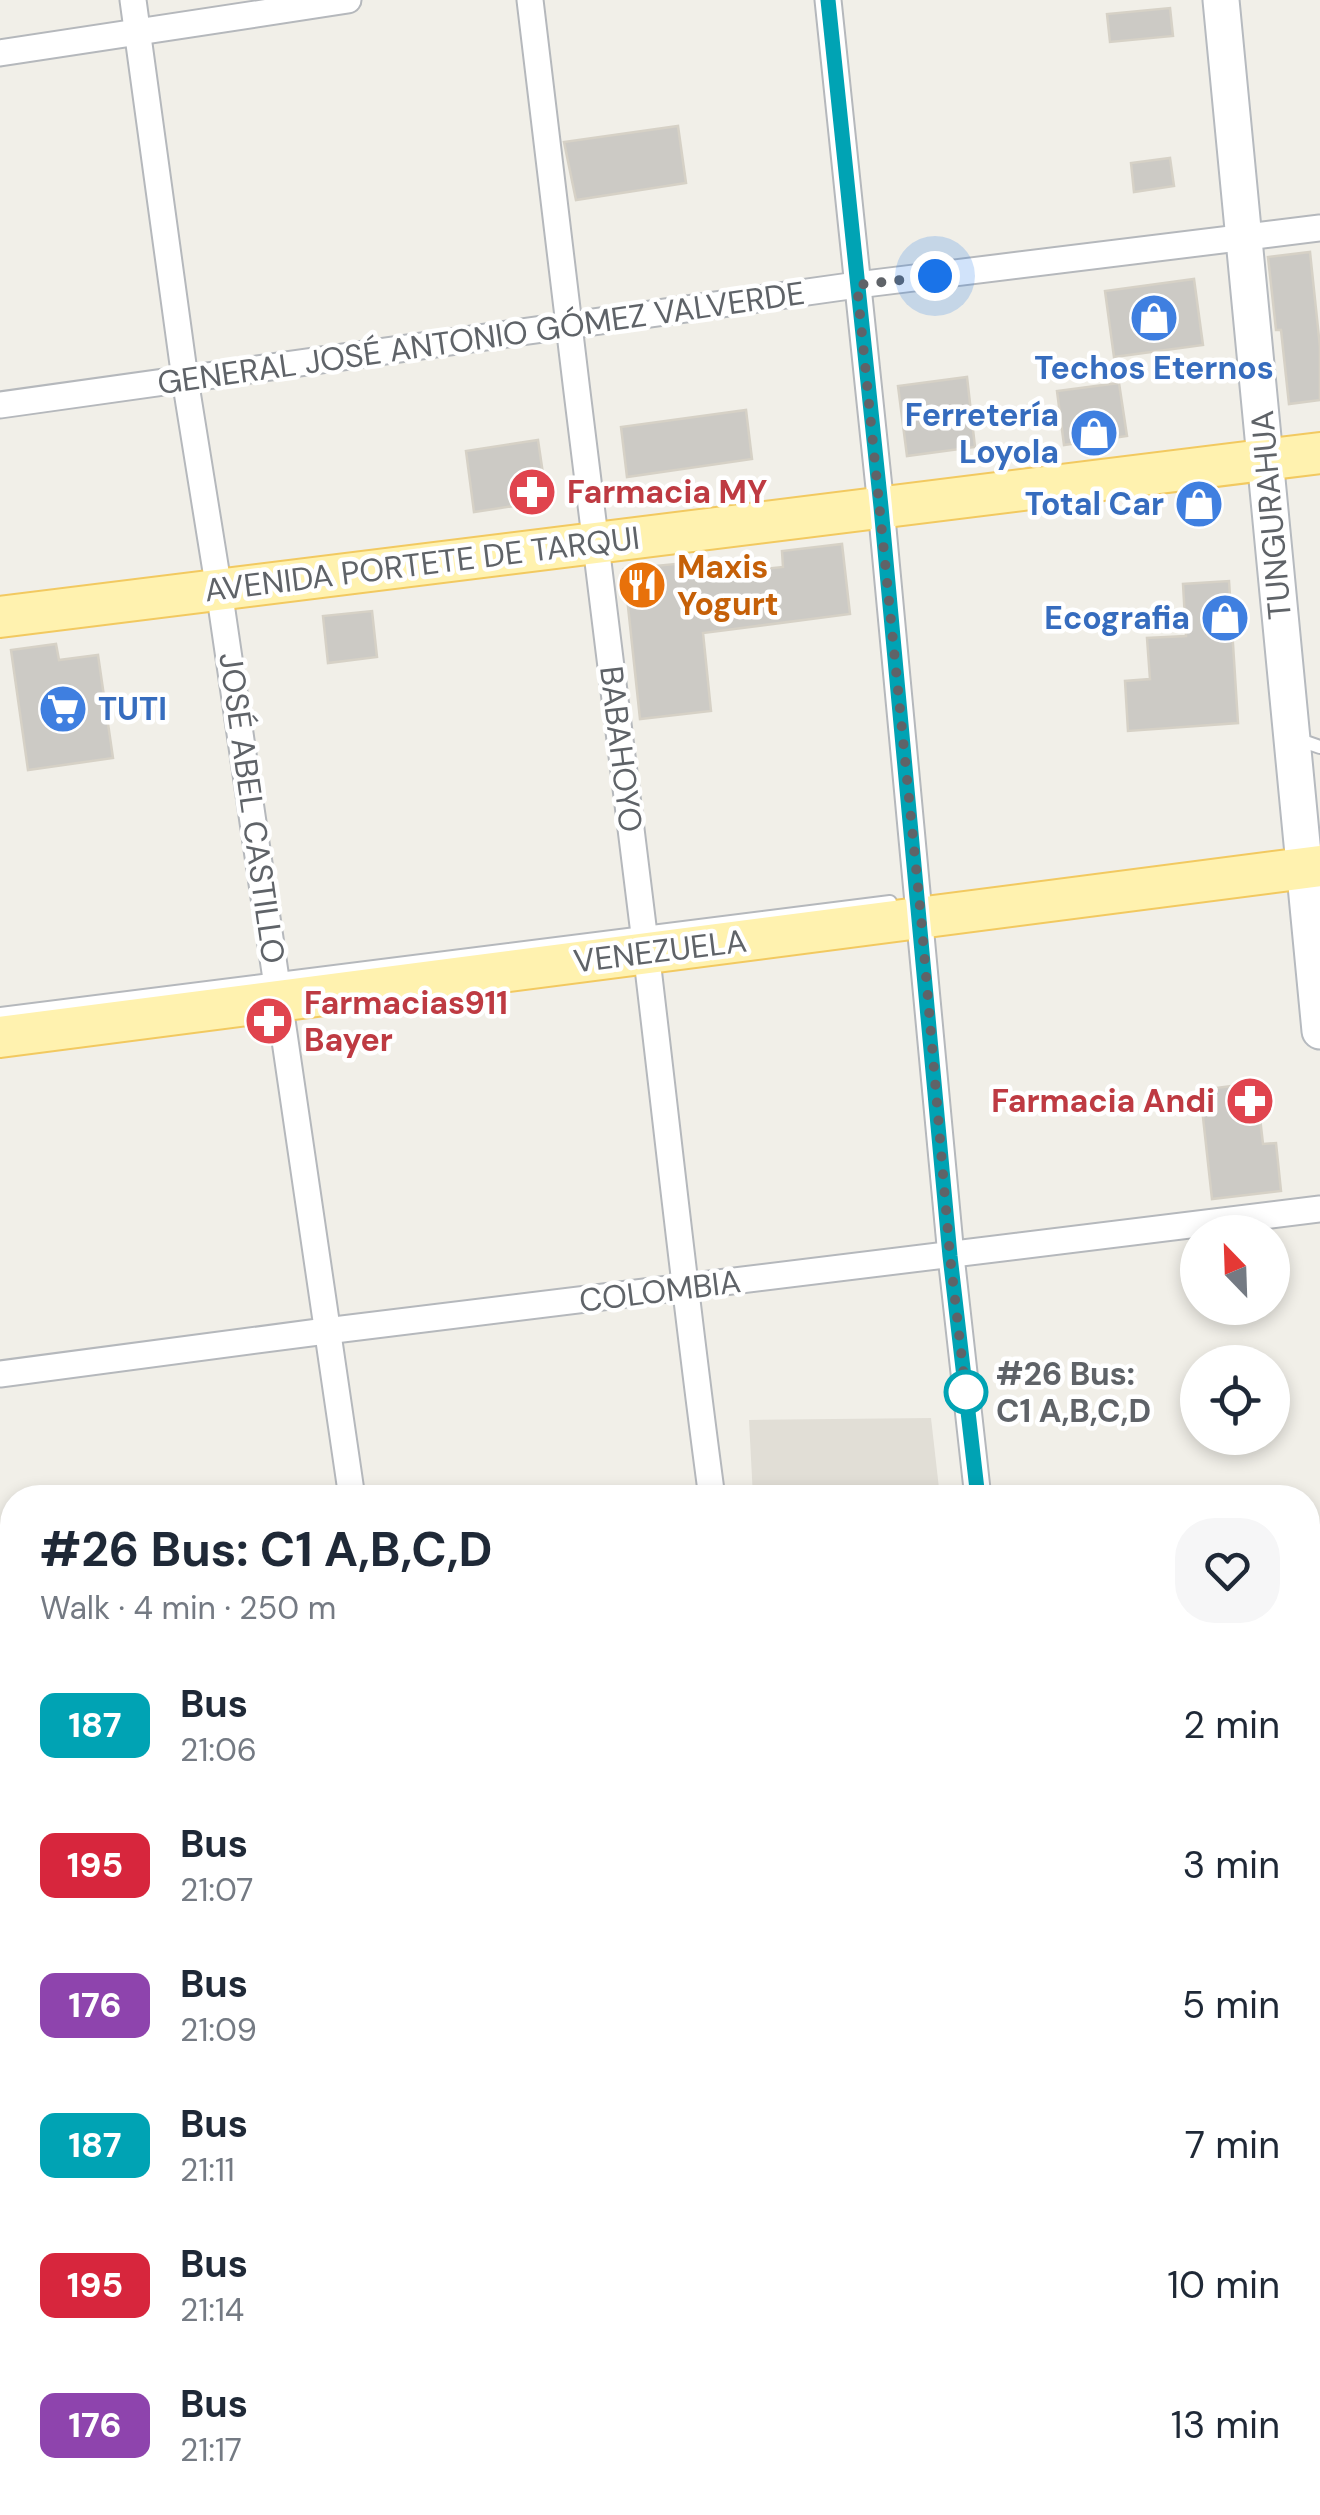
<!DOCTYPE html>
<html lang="en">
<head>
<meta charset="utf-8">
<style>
  body { margin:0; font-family:"DM Sans",sans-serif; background:#f6f6f7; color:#1f2937; height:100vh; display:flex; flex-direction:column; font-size:38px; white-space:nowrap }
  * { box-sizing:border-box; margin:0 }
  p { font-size:32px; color:#747a83 }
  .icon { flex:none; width:55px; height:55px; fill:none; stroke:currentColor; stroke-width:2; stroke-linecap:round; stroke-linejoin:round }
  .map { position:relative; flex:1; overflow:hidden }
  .details { position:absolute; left:0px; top:1485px; width:1320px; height:1030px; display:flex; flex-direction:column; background:#fff; border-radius:40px 40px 0 0; box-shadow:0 5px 15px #0003 }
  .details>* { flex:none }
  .badge { padding:0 20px; border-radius:15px; font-size:35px; line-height:65px }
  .needle { width:65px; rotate:337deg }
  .buttons { position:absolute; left:1180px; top:1215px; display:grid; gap:20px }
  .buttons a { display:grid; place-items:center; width:110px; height:110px; border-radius:50%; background:#fff; box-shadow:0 5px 15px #0003; font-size:50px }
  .you { position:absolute; width:50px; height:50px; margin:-25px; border:8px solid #fff; border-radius:50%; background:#1a73e8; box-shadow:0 0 0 15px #1a73e833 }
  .map>.badge { position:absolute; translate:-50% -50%; box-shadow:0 0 0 5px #fff }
  .round { display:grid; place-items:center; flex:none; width:105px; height:105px; border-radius:40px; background:#f6f6f7 }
  .overview { display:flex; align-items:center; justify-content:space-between; height:170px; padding:0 40px }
  h1 { font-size:48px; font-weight:700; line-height:75px }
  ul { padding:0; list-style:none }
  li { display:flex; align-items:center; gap:30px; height:140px; padding:0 40px }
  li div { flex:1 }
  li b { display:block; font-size:38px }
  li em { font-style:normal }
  li .badge { min-width:110px; font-weight:700; text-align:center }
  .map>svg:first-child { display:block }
  .education { fill:#e1ded6 }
  .building { fill:#cccac5; stroke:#d6d1c6; stroke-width:2.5 }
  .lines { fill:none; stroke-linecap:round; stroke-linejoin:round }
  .lane-casing { stroke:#b5b8bc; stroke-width:16 }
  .street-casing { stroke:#b5b8bc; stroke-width:29 }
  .secondary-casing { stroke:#b6babf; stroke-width:39 }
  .primary-casing { stroke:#f2c960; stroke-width:44 }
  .lane { stroke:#fff; stroke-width:12 }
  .street { stroke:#fff; stroke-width:25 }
  .secondary { stroke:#fff; stroke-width:35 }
  .primary { stroke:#fff2af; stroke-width:40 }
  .line-casing { stroke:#fff; stroke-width:22 }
  .line { stroke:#00a3b4; stroke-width:15 }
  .walk { stroke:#5f6368; stroke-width:10; stroke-dasharray:0 18 }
  .stop-dot { fill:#fff; stroke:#00a3b4; stroke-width:5 }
  .labels { text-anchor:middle; stroke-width:9; stroke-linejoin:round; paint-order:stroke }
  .street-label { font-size:32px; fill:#5f6368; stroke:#fff }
  .shop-label { font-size:32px; font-weight:bold; fill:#366cbe; stroke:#fff; text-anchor:end }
  .health-label { font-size:32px; font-weight:bold; fill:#be3a42; stroke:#fff; text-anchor:start }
  .food-label { font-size:32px; font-weight:bold; fill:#c56008; stroke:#fff; text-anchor:start }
  .stop-label { font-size:32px; font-weight:bold; fill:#5f6368; stroke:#fff; text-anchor:start }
</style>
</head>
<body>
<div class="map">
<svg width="1320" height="2515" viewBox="0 0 1320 2515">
  <rect width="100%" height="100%" fill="#f1efe8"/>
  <g class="education">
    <path d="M931 1418 940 1497H753L749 1420Z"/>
    <path d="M12 1780V2004L0 2005V1781Z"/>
  </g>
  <g class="building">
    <path d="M1170 8 1173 36 1110 42 1107 14Z"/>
    <path d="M678 126 686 183 576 200 564 142Z"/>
    <path d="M1170 158 1174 186 1134 192 1131 163Z"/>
    <path d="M1310 252 1320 347V400L1289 404 1281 330H1276L1268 257Z"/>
    <path d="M1194 279 1203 345 1114 357 1105 291Z"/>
    <path d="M967 377 975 447 907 456 898 386Z"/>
    <path d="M1119 383 1127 436 1064 445 1057 391Z"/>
    <path d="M746 410 752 459 627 477 621 427Z"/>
    <path d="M538 440 547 501 474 512 466 451Z"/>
    <path d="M842 544 850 614 703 633 711 711 640 719 624 569 695 562 696 576 783 567 782 551Z"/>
    <path d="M1229 581 1238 723 1128 731 1125 681 1150 679 1147 638 1186 636 1183 584Z"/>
    <path d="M372 611 377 657 328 663 323 616Z"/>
    <path d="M56 644 59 660 98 655 113 758 28 770 11 650Z"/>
    <path d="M1256 1083 1263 1144 1276 1143 1281 1191 1212 1199 1200 1090Z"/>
  </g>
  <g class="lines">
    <g class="lane-casing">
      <g id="lane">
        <path d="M1294 738 1320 747"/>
        <path d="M0 1014 890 902"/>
      </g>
    </g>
    <g class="street-casing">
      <g id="street">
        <path d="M133 0 185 379 219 590 352 1498"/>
        <path d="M530 0C566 309 605 617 643 926 666 1116 686 1307 712 1498"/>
        <path d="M828 0 881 507 951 1256 978 1498"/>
        <path d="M0 53 348 0"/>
        <path d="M0 405 857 285 1320 228"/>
        <path d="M0 1374 326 1331 1320 1209"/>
        <path d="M1308 1562 1320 1560"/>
        <path d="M0 1720 12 1718"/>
        <path d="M1308 1960 1320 1959"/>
        <path d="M0 2124 12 2123"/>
        <path d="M1308 2339 1320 2338"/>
        <path d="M507 2502 509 2515"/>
        <path d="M835 2502 836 2515"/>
        <path d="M1072 2502V2515"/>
        <path d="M0 2503 12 2502"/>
      </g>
    </g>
    <g class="secondary-casing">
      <path id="secondary" d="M1221 0 1320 1031"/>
    </g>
    <g class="primary-casing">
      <g id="primary">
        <path d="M0 617 1320 453"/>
        <path d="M0 1037 1320 866"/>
      </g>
    </g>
    <use href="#lane" class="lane"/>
    <use href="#street" class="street"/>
    <use href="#secondary" class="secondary"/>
    <use href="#primary" class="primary"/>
  </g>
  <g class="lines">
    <g class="line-casing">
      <path id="line" d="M828 0 881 507 950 1256 978 1498"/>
    </g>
    <use href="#line" class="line"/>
    <path class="walk" d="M935 276 857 285 921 917 950 1256 966 1394V1392"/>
  </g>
  <defs>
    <g id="shop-disc" transform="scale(2.5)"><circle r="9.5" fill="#3f7fe0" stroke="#fff"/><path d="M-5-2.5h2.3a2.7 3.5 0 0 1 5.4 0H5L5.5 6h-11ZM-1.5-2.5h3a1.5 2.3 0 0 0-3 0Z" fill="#fff"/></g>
    <g id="pharmacy-disc" transform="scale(2.5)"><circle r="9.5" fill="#e0444e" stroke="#fff"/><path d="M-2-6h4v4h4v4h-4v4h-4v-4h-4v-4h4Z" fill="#fff"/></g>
    <g id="restaurant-disc" transform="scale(2.5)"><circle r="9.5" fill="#e8710a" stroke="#fff"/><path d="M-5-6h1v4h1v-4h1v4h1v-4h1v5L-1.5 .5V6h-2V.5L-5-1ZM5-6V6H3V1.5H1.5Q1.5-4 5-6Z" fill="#fff"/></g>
    <g id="supermarket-disc" transform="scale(2.5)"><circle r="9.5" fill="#3f7fe0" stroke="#fff"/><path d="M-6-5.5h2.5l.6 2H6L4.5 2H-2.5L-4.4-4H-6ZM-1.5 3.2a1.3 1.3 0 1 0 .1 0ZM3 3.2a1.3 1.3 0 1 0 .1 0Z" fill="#fff"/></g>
  </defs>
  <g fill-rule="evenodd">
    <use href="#shop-disc" x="1154" y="318"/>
    <use href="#shop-disc" x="1094" y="433"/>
    <use href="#pharmacy-disc" x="532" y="492"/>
    <use href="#shop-disc" x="1199" y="504"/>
    <use href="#restaurant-disc" x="642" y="585"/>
    <use href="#shop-disc" x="1225" y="618"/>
    <use href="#supermarket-disc" x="63" y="709"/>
    <use href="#pharmacy-disc" x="269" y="1021"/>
    <use href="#pharmacy-disc" x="1250" y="1101"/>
  </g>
  <circle class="stop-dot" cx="966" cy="1392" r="20"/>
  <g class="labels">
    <g class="street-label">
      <text transform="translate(481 338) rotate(-8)" y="11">GENERAL JOSÉ ANTONIO GÓMEZ VALVERDE</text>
      <text transform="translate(1271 515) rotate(-95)" y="11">TUNGURAHUA</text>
      <text transform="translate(422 564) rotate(-7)" y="11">AVENIDA PORTETE DE TARQUI</text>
      <text transform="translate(621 749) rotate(83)" y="11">BABAHOYO</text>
      <text transform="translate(252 808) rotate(82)" y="11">JOSÉ ABEL CASTILLO</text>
      <text transform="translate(660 951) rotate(-7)" y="11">VENEZUELA</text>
      <text transform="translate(660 1291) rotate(-7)" y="11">COLOMBIA</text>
    </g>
    <g class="shop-label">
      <text x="1154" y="379" text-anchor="middle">Techos Eternos</text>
      <text x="1059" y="426">Ferretería<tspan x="1059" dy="37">Loyola</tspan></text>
      <text x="1164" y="515">Total Car</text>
      <text x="1190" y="629">Ecografia</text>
      <text x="98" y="720" text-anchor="start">TUTI</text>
    </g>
    <g class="health-label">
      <text x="567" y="503">Farmacia MY</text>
      <text x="304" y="1014">Farmacias911<tspan x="304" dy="37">Bayer</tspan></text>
      <text x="1215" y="1112" text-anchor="end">Farmacia Andi</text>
    </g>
    <g class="food-label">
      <text x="677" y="578">Maxis<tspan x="677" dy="37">Yogurt</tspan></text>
    </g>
    <g class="stop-label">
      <text x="996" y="1385">#26 Bus:<tspan x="996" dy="37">C1 A,B,C,D</tspan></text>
    </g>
  </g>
</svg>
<div class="buttons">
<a><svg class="needle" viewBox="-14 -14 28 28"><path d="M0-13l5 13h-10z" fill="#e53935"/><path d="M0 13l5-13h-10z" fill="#747a83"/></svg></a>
<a><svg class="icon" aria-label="locate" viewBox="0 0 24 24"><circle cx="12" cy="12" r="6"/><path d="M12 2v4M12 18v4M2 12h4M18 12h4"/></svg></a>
</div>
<div class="you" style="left:935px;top:276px"></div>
<section class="details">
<div class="overview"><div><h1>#26 Bus: C1 A,B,C,D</h1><p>Walk · 4 min · 250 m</p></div><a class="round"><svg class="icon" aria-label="heart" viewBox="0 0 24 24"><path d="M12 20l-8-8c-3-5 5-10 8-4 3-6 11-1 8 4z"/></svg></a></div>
<ul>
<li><span class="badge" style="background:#00a3b4;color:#fff">187</span><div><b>Bus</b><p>21:06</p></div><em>2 min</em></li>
<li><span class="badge" style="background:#d7263d;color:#fff">195</span><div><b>Bus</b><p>21:07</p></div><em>3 min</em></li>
<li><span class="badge" style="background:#8e44ad;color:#fff">176</span><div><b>Bus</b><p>21:09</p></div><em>5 min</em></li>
<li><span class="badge" style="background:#00a3b4;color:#fff">187</span><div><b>Bus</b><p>21:11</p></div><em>7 min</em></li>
<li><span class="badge" style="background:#d7263d;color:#fff">195</span><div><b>Bus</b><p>21:14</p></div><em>10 min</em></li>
<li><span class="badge" style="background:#8e44ad;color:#fff">176</span><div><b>Bus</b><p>21:17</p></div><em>13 min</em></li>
</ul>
</section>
</div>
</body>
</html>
